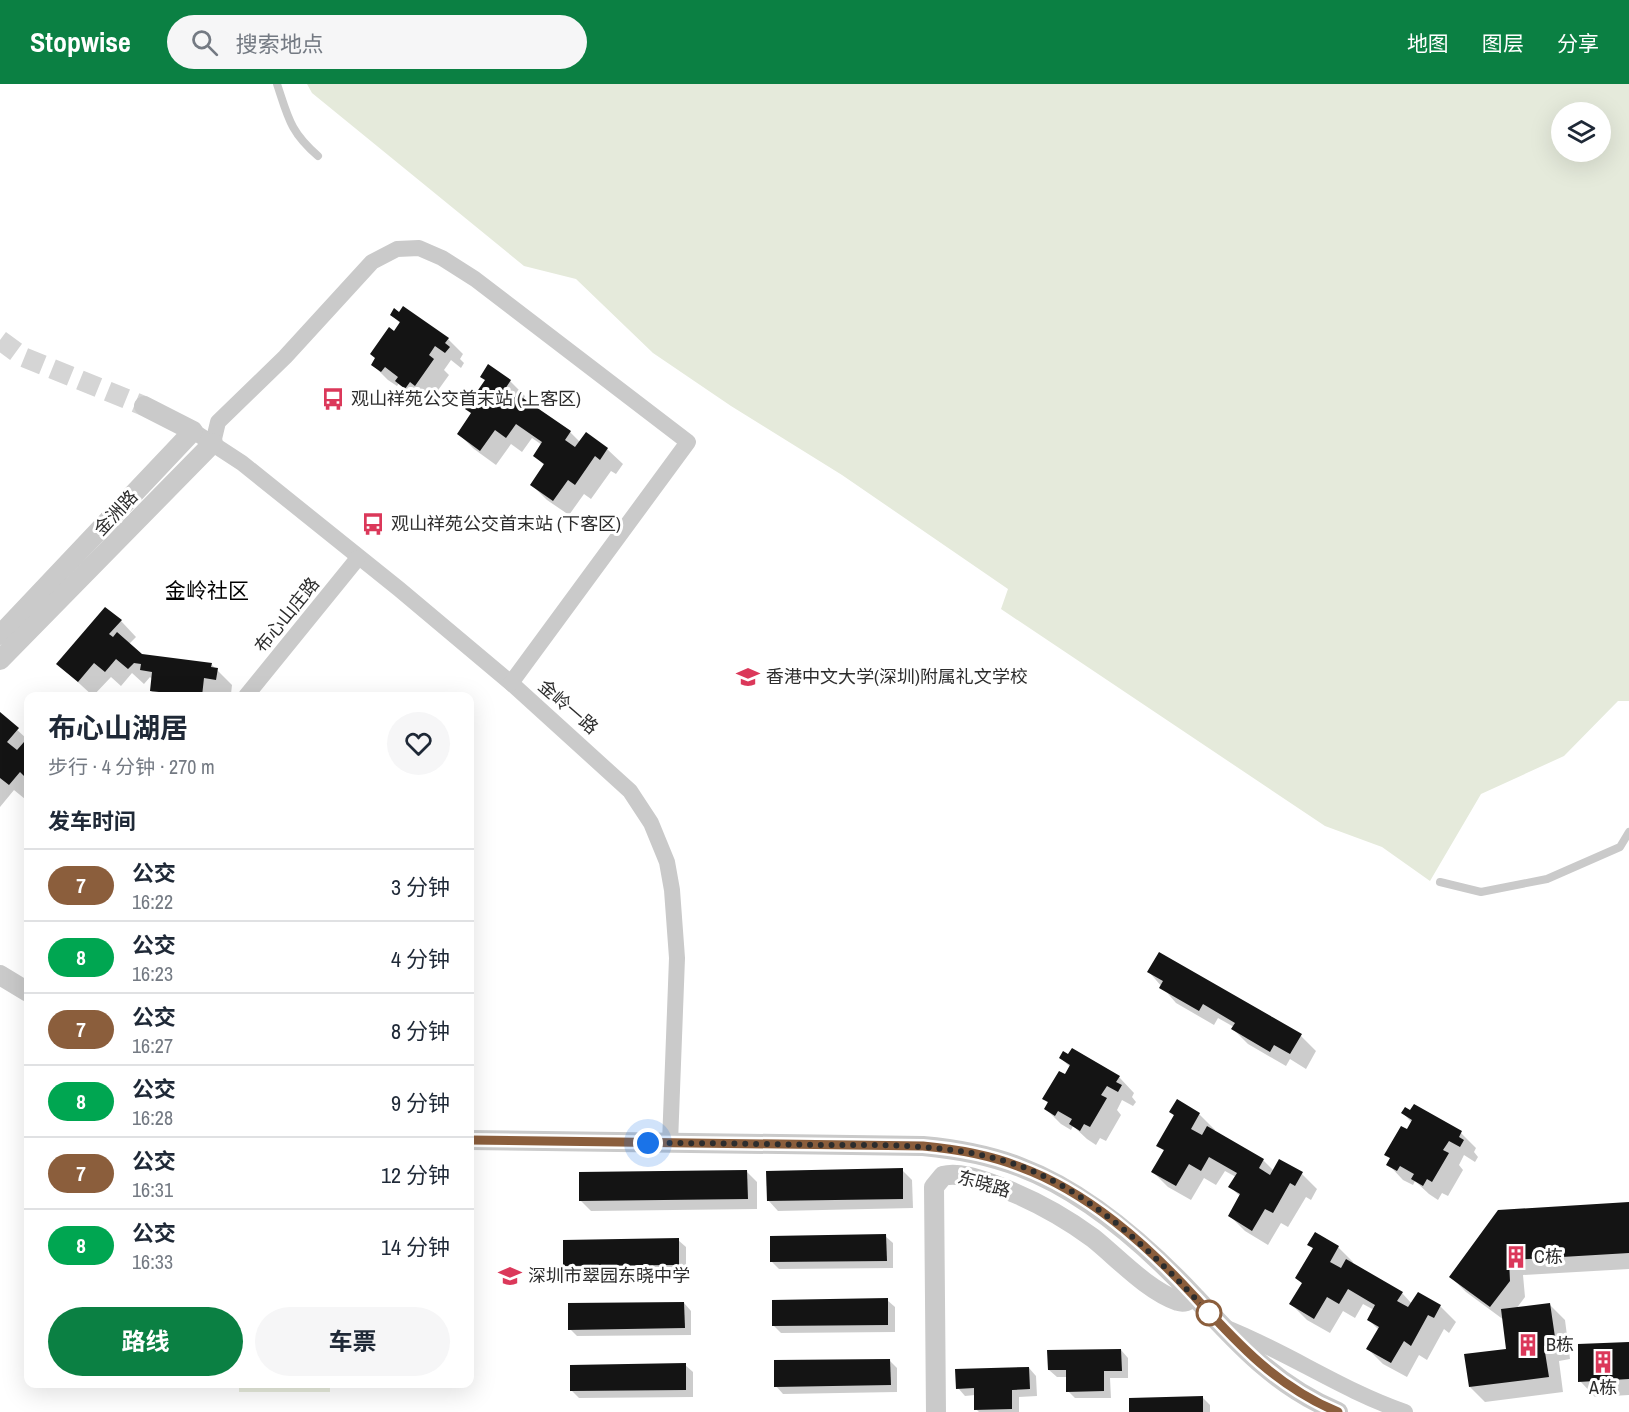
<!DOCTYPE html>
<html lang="zh">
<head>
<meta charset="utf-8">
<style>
  body { margin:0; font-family:"Archivo Narrow","Noto Sans SC",sans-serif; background:#f6f6f7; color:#1f2937; height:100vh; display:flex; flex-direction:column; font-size:22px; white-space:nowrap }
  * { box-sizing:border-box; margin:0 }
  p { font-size:20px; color:#747a83 }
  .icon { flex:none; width:33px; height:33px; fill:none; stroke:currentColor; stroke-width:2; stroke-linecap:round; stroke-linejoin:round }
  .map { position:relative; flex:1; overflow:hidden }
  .drawer { position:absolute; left:24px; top:608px; width:450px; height:696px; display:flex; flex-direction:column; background:#fff; border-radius:12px; box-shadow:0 6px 24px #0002 }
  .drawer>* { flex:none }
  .badge { padding:0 12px; border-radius:20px; font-size:21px; line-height:39px }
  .controls { position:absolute; left:1551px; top:18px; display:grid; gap:12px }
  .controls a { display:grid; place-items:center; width:60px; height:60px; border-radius:50%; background:#fff; box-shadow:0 6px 24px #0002; font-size:30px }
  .you { position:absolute; width:30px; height:30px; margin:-15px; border:4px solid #fff; border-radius:50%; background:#1a73e8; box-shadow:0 0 0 9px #1a73e833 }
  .map>.badge { position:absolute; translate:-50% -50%; box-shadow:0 0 0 3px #fff }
  h2 { padding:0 24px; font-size:22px; line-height:54px }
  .round { display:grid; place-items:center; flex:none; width:63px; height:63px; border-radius:32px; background:#f6f6f7 }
  .headline { display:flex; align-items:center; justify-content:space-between; height:102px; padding:0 24px }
  h1 { font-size:28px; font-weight:700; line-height:45px }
  .primary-button { display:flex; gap:12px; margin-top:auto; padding:12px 24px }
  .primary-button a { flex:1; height:69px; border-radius:36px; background:#0b8043; color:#fff; font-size:24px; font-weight:700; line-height:69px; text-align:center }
  .primary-button a+a { background:#f6f6f7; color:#1f2937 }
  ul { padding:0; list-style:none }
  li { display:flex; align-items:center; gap:18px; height:72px; padding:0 24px; border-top:2px solid #e0e1e3 }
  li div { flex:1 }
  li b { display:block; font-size:22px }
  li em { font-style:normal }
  li .badge { min-width:66px; font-weight:700; text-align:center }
  header { display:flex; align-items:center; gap:36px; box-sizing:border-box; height:84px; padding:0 30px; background:#0b8043; color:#fff }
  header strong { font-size:28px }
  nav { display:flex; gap:33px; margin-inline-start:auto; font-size:21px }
  .search { width:420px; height:54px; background:#f6f6f7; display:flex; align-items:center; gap:15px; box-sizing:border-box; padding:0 21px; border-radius:33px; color:#747a83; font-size:22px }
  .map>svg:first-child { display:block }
  .green { fill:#e5eadb; fill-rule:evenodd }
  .shadow { fill:#0003 }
  .building { fill:#141414 }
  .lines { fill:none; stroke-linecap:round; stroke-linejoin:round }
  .tertiary-tunnel { stroke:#d5d5d5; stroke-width:20; stroke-dasharray:20 10; stroke-linecap:butt }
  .service { stroke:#cacaca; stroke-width:8 }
  .minor { stroke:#cacaca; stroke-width:16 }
  .tertiary { stroke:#cacaca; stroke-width:20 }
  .line-casing { stroke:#fff; stroke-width:14 }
  .line { stroke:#8b5e3c; stroke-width:9 }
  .walk { stroke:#2d2d2d; stroke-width:6; stroke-dasharray:0 10.8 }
  .stop-dot { fill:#fff; stroke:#8b5e3c; stroke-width:3 }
  .labels { text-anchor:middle; stroke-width:6; stroke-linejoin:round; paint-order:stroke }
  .poi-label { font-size:18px; fill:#2d2d2d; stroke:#fff; text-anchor:start }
  .street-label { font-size:18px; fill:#2d2d2d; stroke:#fff }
  .quarter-label { font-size:21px; fill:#000; stroke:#fff }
</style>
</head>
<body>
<header>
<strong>Stopwise</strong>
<div class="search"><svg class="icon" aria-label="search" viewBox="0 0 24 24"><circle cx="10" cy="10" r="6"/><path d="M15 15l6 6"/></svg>搜索地点</div>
<nav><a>地图</a><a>图层</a><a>分享</a></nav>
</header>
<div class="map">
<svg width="1629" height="1328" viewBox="0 0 1629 1328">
  <rect width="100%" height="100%" fill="#fff"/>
  <g class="green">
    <path d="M307 0H1629V617H1618L1564 672 1481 710 1430 797 1382 763 1325 742 1001 525 1008 505 842 391 731 322 653 269 576 195 524 182 312 9ZM1562 28H1600V68H1562Z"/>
    <rect x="239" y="1299" width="91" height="9"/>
  </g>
  <g class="shadow">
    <path d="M392 231 448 255 463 270 460 275 464 279 461 284 451 276 444 286 449 291 431 316 426 312 421 319 399 299 397 302 388 296 373 281 401 240Z"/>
    <path d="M510 297 525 312 523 316 570 348 580 358 607 365 623 380 616 390 611 387 591 415 584 410 569 431 547 416 532 401 545 382 535 372 542 361 532 354 522 368 511 360 496 381 474 365 459 350Z"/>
    <path d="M121 537 136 553 129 560 142 571 211 580 232 601 231 610 219 609V612H157L151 607 153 596 150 593 144 600 132 589 121 602 111 593 93 612 58 580Z"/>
    <path d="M0 630 28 656V711L25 715 14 706 0 723Z"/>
    <path d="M1149 888 1301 952 1316 967 1306 985 1290 975 1286 982 1248 960 1233 945 1234 943 1218 934 1214 941 1176 919Z"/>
    <path d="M1061 974 1119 993 1134 1009 1132 1013 1136 1018 1133 1022 1122 1016 1117 1026 1121 1031 1106 1057 1100 1054 1096 1061 1087 1055 1073 1042 1071 1046 1061 1040 1046 1025 1049 1020 1044 1015 1065 992 1070 983Z"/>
    <path d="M1177 1017 1199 1030 1215 1046 1214 1048 1263 1076 1274 1087 1280 1077 1302 1090 1317 1105 1311 1116 1306 1113 1288 1143 1281 1139 1268 1161 1245 1147 1230 1132 1241 1113 1230 1103 1236 1093 1225 1087 1216 1101 1204 1094 1191 1116 1168 1103 1153 1088 1165 1068 1158 1061 1175 1033 1171 1028Z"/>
    <path d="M1403 1029 1461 1049 1476 1064 1474 1068 1478 1073 1475 1078 1464 1071 1459 1081 1463 1086 1448 1112 1442 1109 1438 1116 1429 1110 1415 1097 1413 1101 1403 1096 1388 1080 1391 1075 1386 1070 1412 1039Z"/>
    <path d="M902 1086 912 1096 913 1124 778 1127 768 1116Z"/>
    <path d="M746 1087 757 1098V1125L591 1127 581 1117Z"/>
    <path d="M1629 1120V1185L1523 1191 1525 1213 1516 1225 1550 1221 1565 1236 1570 1275 1559 1277 1563 1308 1485 1318 1470 1303 1508 1266 1504 1236 1466 1208 1451 1193Z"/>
    <path d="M885 1152 893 1159V1184L779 1185 772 1178Z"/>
    <path d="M678 1156 686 1163V1188L572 1189 565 1182Z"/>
    <path d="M1309 1161 1338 1163 1353 1178 1352 1180 1402 1209 1412 1220 1418 1210 1440 1222 1456 1238 1449 1249 1444 1245 1427 1276 1419 1271 1407 1293 1383 1280 1368 1265 1379 1246 1369 1236 1374 1226 1363 1220 1355 1234 1343 1227 1330 1249 1307 1236 1291 1220 1303 1200 1297 1194 1314 1165Z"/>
    <path d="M887 1216 895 1223V1248L781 1249 774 1242Z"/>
    <path d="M684 1219 691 1227V1251L577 1252 570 1245Z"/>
    <path d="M1629 1259V1311L1595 1313 1580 1297Z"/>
    <path d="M1121 1266 1128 1274V1294H1110L1111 1314H1075L1068 1307 1067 1293H1057L1049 1286Z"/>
    <path d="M890 1277 897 1284V1308L783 1310 776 1302Z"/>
    <path d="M685 1281 693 1288V1313L579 1314 571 1306Z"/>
    <path d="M1029 1284 1036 1292 1037 1312 1019 1313V1328H979L976 1325 975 1311 965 1312 958 1304Z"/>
    <path d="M1202 1313 1210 1321V1328H1131Z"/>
  </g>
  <g class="building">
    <path d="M403 222 449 254 445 259 450 263 445 269 435 262 429 271 434 275 415 302 410 298 405 305 395 297 398 293 385 283 381 288 371 281 375 274 370 270 389 243 394 247 400 238 390 231 394 224 399 228Z"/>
    <path d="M488 280 511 296 501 311 511 318 517 310 571 347 565 356 575 363 586 348 608 364 600 376 595 372 575 401 568 396 553 417 530 401 544 380 533 372 542 358 516 340 506 354 495 346 480 367 457 350 471 329 465 325 485 296 480 293Z"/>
    <path d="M105 523 122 536 109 550 113 553 117 548 142 570 212 579 211 583 218 584 216 596 204 594 202 612H158L159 608 150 607 152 588 140 586 141 580 134 579 128 585 116 575 105 588 94 579 78 598 56 580Z"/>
    <path d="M0 628 19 644 7 658 17 666 24 658 28 663V696L20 688 9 701 0 694Z"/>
    <path d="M1159 868 1302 950 1290 970 1274 961 1270 968 1231 945 1235 939 1203 920 1199 927 1159 904 1163 897 1147 888Z"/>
    <path d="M1072 964 1120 992 1116 998 1122 1001 1118 1008 1107 1002 1101 1011 1107 1014 1090 1043 1084 1040 1080 1047 1069 1040 1072 1035 1058 1027 1055 1032 1044 1025 1048 1018 1042 1015 1059 987 1065 990 1070 981 1059 974 1063 967 1068 970Z"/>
    <path d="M1177 1015 1200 1029 1191 1045 1202 1051 1207 1042 1264 1075 1259 1084 1270 1091 1279 1075 1303 1088 1295 1102 1290 1099 1273 1129 1265 1125 1252 1147 1228 1132 1240 1110 1228 1103 1237 1089 1209 1073 1201 1087 1189 1080 1176 1102 1151 1088 1164 1066 1156 1062 1174 1031 1169 1028Z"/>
    <path d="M1414 1020 1462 1047 1459 1053 1464 1056 1460 1063 1449 1057 1443 1066 1449 1069 1432 1098 1427 1095 1423 1102 1411 1095 1414 1090 1400 1082 1397 1087 1386 1081 1390 1074 1384 1071 1401 1042 1407 1045 1412 1036 1401 1029 1405 1023 1410 1026Z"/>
    <path d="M903 1084V1115L767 1117 766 1087Z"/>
    <path d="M747 1086 748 1115 579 1117V1088Z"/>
    <path d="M1629 1118V1169L1509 1176 1510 1197 1490 1223 1449 1193 1498 1126Z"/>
    <path d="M1315 1148 1339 1162 1330 1178 1341 1184 1346 1175 1403 1208 1397 1217 1408 1223 1418 1208 1441 1221 1434 1234 1428 1231 1411 1262 1404 1257 1391 1279 1366 1265 1379 1243 1367 1236 1375 1221 1348 1205 1339 1220 1327 1213 1314 1235 1289 1220 1302 1199 1295 1194 1313 1164 1307 1161Z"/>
    <path d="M886 1150 887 1177 770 1178V1152Z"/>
    <path d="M679 1154V1181L563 1182V1156Z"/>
    <path d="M888 1214V1241L772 1242V1216Z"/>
    <path d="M684 1218 685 1244 568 1246V1219Z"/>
    <path d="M1550 1219 1556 1260 1544 1262 1549 1293 1469 1303 1464 1270 1506 1265 1501 1225Z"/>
    <path d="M1629 1258V1295L1578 1298V1260Z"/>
    <path d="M1121 1265 1122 1287H1104V1307L1066 1308V1286H1048L1047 1266Z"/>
    <path d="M890 1275 891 1301 774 1303V1276Z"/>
    <path d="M686 1279V1306L570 1307V1281Z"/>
    <path d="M1029 1283 1030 1305 1012 1306V1325L974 1326V1304L956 1305 955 1285Z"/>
    <path d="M1203 1312V1328H1129V1314Z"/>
  </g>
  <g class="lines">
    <path class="tertiary-tunnel" d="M0 256 23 273 144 322"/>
    <g class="service">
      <path d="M277 0C288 33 290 48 318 72"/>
      <path d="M1440 798 1481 808 1547 795 1620 763 1629 748"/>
    </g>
    <g class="minor">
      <path d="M193 347 242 379 399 505 511 599 630 707 651 739 667 778 672 806 677 874 670 1059"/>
      <path d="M213 359 218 338 285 273 372 178 397 165 419 164 442 174 475 195 688 358 511 599"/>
      <path d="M246 612 358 474"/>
      <path d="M1224 1243C1286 1267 1341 1306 1405 1328"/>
    </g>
    <g class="tertiary">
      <path d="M0 551 193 347 144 322"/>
      <path d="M0 576 213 359"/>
      <path d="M0 891 28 908"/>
      <path d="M470 1056 923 1062C956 1065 989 1071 1020 1083 1086 1108 1146 1161 1194 1212 1238 1260 1276 1302 1338 1328"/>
      <path d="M936 1328 934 1103 943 1092C958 1088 978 1095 992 1100 1028 1113 1062 1131 1093 1154 1118 1174 1147 1206 1178 1217 1185 1219 1189 1216 1194 1213"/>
    </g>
  </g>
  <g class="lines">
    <g class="line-casing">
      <path id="line" d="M470 1056 923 1062C956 1065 990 1071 1020 1083 1088 1108 1146 1160 1194 1212 1238 1260 1276 1302 1338 1328"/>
    </g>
    <use href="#line" class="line"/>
    <path class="walk" d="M648 1059C706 1059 764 1060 821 1061 888 1061 956 1059 1020 1082 1095 1110 1156 1172 1209 1229"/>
  </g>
  <defs>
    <g id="bus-bare" transform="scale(1.8)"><path d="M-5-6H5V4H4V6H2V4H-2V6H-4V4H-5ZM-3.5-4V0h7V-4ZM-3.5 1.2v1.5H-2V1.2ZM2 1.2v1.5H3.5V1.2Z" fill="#db385a" stroke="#fff" stroke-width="2.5" paint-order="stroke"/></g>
    <g id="school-bare" transform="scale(1.8)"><path d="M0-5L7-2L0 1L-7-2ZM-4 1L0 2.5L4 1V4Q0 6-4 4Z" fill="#db385a" stroke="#fff" stroke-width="2.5" paint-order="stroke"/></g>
    <g id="building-bare" transform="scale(1.8)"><path d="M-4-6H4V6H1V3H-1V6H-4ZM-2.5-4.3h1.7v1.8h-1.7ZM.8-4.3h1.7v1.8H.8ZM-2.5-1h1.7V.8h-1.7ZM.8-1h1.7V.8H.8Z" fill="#db385a" stroke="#fff" stroke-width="2.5" paint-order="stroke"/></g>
  </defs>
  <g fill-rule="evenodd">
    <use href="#bus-bare" x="333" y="315"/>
    <use href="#bus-bare" x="373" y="440"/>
    <use href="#school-bare" x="748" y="593"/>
    <use href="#building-bare" x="1516" y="1173"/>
    <use href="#school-bare" x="510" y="1192"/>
    <use href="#building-bare" x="1528" y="1261"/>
    <use href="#building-bare" x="1603" y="1278"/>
  </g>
  <circle class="stop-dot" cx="1209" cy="1229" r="12"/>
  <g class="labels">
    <g class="poi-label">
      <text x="351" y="321">观山祥苑公交首末站 (上客区)</text>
      <text x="391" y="446">观山祥苑公交首末站 (下客区)</text>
      <text x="766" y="599">香港中文大学(深圳)附属礼文学校</text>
      <text x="1534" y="1179">C栋</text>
      <text x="528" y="1198">深圳市翠园东晓中学</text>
      <text x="1546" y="1267">B栋</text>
      <text x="1603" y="1310" text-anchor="middle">A栋</text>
    </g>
    <g class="street-label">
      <text transform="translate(116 429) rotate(-47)" y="6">金洲路</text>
      <text transform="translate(287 531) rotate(-51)" y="6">布心山庄路</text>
      <text transform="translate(568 623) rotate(41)" y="6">金岭一路</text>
      <text transform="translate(984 1100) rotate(16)" y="6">东晓路</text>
    </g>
    <g class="quarter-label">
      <text x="207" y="514">金岭社区</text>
    </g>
  </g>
</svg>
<div class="controls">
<a><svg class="icon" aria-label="layers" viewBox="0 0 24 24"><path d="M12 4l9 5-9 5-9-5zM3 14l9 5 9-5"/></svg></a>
</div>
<div class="you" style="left:648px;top:1059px"></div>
<section class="drawer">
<div class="headline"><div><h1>布心山湖居</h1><p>步行 · 4 分钟 · 270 m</p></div><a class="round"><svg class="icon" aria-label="heart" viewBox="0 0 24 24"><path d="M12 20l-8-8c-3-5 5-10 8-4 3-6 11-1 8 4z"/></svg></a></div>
<h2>发车时间</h2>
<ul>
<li><span class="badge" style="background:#8b5e3c;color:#fff">7</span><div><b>公交</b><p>16:22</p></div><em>3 分钟</em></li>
<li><span class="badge" style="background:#00a651;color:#fff">8</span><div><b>公交</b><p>16:23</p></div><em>4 分钟</em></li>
<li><span class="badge" style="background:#8b5e3c;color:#fff">7</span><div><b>公交</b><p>16:27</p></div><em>8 分钟</em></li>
<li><span class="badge" style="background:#00a651;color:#fff">8</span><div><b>公交</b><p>16:28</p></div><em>9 分钟</em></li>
<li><span class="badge" style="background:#8b5e3c;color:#fff">7</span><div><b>公交</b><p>16:31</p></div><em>12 分钟</em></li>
<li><span class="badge" style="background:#00a651;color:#fff">8</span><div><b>公交</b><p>16:33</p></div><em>14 分钟</em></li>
</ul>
<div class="primary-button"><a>路线</a><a>车票</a></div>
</section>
</div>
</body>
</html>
